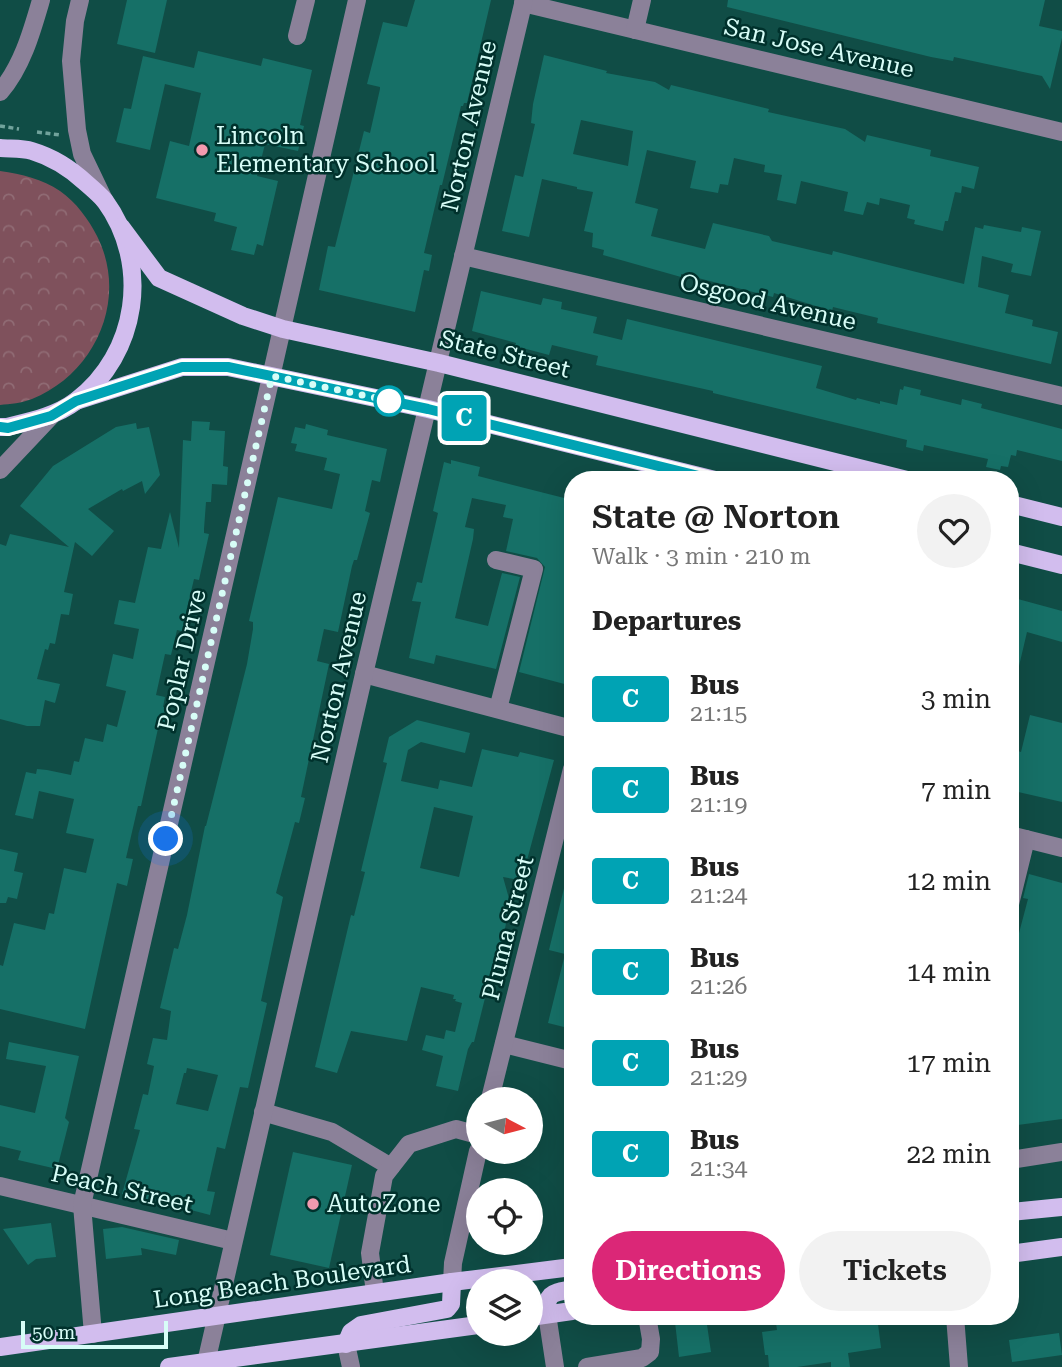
<!DOCTYPE html>
<html lang="en">
<head>
<meta charset="utf-8">
<style>
  body { margin:0; font-family:"Roboto Serif",serif; background:#f2f2f2; color:#222; height:100vh; display:flex; flex-direction:column; font-size:26px; white-space:nowrap }
  * { box-sizing:border-box; margin:0 }
  p { font-size:23px; color:#767676 }
  .icon { flex:none; width:38px; height:38px; fill:none; stroke:currentColor; stroke-width:2; stroke-linecap:round; stroke-linejoin:round }
  .map { position:relative; flex:1; overflow:hidden }
  .side { position:absolute; left:564px; top:471px; width:455px; height:854px; display:flex; flex-direction:column; background:#fff; border-radius:28px; box-shadow:0 7px 28px #0002 }
  .side>* { flex:none }
  .badge { padding:0 14px; border-radius:5px; font-size:24px; line-height:46px }
  .needle { width:46px; rotate:97deg }
  .tools { position:absolute; left:466px; top:1087px; display:grid; gap:14px }
  .tools a { display:grid; place-items:center; width:77px; height:77px; border-radius:50%; background:#fff; box-shadow:0 7px 28px #0002; font-size:35px }
  .scale { position:absolute; left:21px; bottom:18px; width:147px; box-sizing:border-box; padding-left:7px; border:4px solid #d7fdf7; border-top:0; font-size:19px; line-height:24px; white-space:nowrap; color:#d7fdf7; -webkit-text-stroke:5px #00312c; paint-order:stroke }
  .you { position:absolute; width:35px; height:35px; margin:-18px; border:5px solid #fff; border-radius:50%; background:#1a73e8; box-shadow:0 0 0 10px #1a73e833 }
  .map>.badge { position:absolute; translate:-50% -50%; box-shadow:0 0 0 4px #fff }
  h2 { padding:0 28px; font-size:26px; line-height:63px }
  .round { display:grid; place-items:center; flex:none; width:74px; height:74px; border-radius:37px; background:#f2f2f2 }
  .overview { display:flex; align-items:center; justify-content:space-between; height:119px; padding:0 28px }
  h1 { font-size:33px; font-weight:600; line-height:52px }
  .button { display:flex; gap:14px; margin-top:auto; padding:14px 28px }
  .button a { flex:1; height:80px; border-radius:42px; background:#db2777; color:#fff; font-size:28px; font-weight:600; line-height:80px; text-align:center }
  .button a+a { background:#f2f2f2; color:#222 }
  ul { padding:0; list-style:none }
  li { display:flex; align-items:center; gap:21px; height:91px; padding:0 28px }
  li div { flex:1 }
  li b { display:block; font-size:26px }
  li em { font-style:normal }
  li .badge { min-width:77px; font-weight:700; text-align:center }
  .map>svg:first-child { display:block }
  .park { fill:url(#park-crowns) }
  .building { fill:#167067; fill-rule:evenodd }
  .lines { fill:none; stroke-linecap:round; stroke-linejoin:round }
  .path { stroke:#71a39c; stroke-width:3.5; stroke-dasharray:5 3.5; stroke-linecap:butt }
  .minor { stroke:#8b8199; stroke-width:18 }
  .major { stroke:#d2bdee; stroke-width:18 }
  .line-casing { stroke:#fff; stroke-width:16 }
  .line { stroke:#00a3b4; stroke-width:10 }
  .walk { stroke:#d7fdf7; stroke-width:7; stroke-dasharray:0 12.6 }
  .poi-dot { fill:#f29aaf; stroke:#00312c; stroke-width:2.5 }
  .stop-dot { fill:#fff; stroke:#00a3b4; stroke-width:3.5 }
  .labels { text-anchor:middle; stroke-width:5; stroke-linejoin:round; paint-order:stroke }
  .street-label { font-size:24px; fill:#d7fdf7; stroke:#00312c }
  .poi-label { font-size:24px; fill:#d7fdf7; stroke:#00312c; text-anchor:start }
</style>
</head>
<body>
<div class="map">
<svg width="1062" height="1367" viewBox="0 0 1062 1367">
  <defs>
    <pattern id="park-crowns" width="20" height="18" patternUnits="userSpaceOnUse" patternTransform="scale(1.75)"><rect width="20" height="18" fill="#7f515c"/><path d="M2 6a3 3 0 1 1 6 0M12 15a3 3 0 1 1 6 0" fill="none" stroke="#906b74"/></pattern>
  </defs>
  <rect width="100%" height="100%" fill="#104d46"/>
  <path class="park" d="M0 171C22 174 42 179 60 191 76 202 89 220 97 236 129 299 95 374 32 399 22 403 10 404 0 405Z"/>
  <g class="building">
    <path d="M127 0H167L155 53 117 44Z"/>
    <path d="M415 0H491L467 103H464L463 106H461L442 185H440L424 253 432 255 429 271 424 270 415 312 319 290 328 246 335 247 364 131 370 133 380 89V87L367 84 383 22 407 27Z"/>
    <path d="M728 0H1045L1039 26 1062 31V38L1050 89 1042 76 954 57 953 61 931 57 727 7Z"/>
    <path d="M198 51 261 66 263 58 312 70 300 125 304 126 298 151 265 144 257 176 278 181 263 246 257 244 254 255 231 250 237 227 214 221 216 213 156 198 170 141 189 146 201 93 165 84 150 150 116 142 124 108 131 109 143 56 194 68Z"/>
    <path d="M544 55 607 71 606 73 655 82 669 90 671 85 769 109 768 112 845 129 865 142 867 135 931 150 930 156 979 167 974 189 962 186 961 193 955 192 948 221H945L943 231 914 224 915 220 907 218 910 205 880 198 879 205 867 202 863 215 844 211 848 192 801 181 796 204 777 200 782 175 764 172 765 165 734 158 728 185 720 184 718 193 690 188 696 161 647 150 635 203 658 209 651 236 705 249 713 223 769 236 772 241 832 255 833 251 964 284 975 227 983 229 984 225 1021 232 1022 227 1041 231 1031 276 1011 272 1013 264 982 256 978 287 1009 295 1005 313 1033 320 1032 326 1058 332 1051 364 877 323 878 318 845 310 833 307 832 311 774 293 773 297 694 277 681 274V277L603 255 604 250 592 247 593 233 584 231 593 192 577 189V187L542 179 529 237 502 231 515 175 523 177 535 124 531 123 533 104ZM581 120 633 131 628 166 573 154Z"/>
    <path d="M481 291 541 305 543 298 562 302 561 309 597 317 593 333 622 340 627 319 822 366 816 388 856 400 857 398 880 404V401L897 405 900 389 903 390 904 386 921 390 920 395 961 405 962 399 982 404 981 408 1062 429V461L1017 450 1016 456 1011 455 1008 467 1001 466 1000 470 986 467 988 459 924 445 923 451 906 447 907 440 713 393V391L596 365 598 356 552 345 549 355 515 346 516 343 472 331Z"/>
    <path d="M192 421 210 422 209 430 225 431 223 466 228 467 227 485 212 484 211 502H206L204 529V533L209 534 199 580 194 579 185 617 190 618 186 632 177 630 171 655 165 654 156 695 165 697 163 707 168 708 164 725 159 724 141 806H138L126 858 133 859 127 886 117 883 85 1029 0 1009V965L3 966 14 923 45 930 49 913 54 914 64 868 86 873 94 839 66 833 74 799 39 791 33 819 15 815 26 772 36 774 37 769 47 770 71 775 74 761 79 762 85 738 103 742 107 724 117 727 126 691 106 686 113 654 133 659 139 629 114 624 119 600 135 603 148 547 161 549 170 512 179 548 183 440 191 441Z"/>
    <path d="M136 423 137 429 149 427 160 475 145 494 142 481 123 491 122 489 88 509 114 531 92 556 75 542 64 592 73 594 69 615 61 614 55 644 50 643 48 650 45 649 37 679 60 684 55 703 45 700 40 726H27L0 719V544L6 546 10 534 69 547 20 506 53 466 116 427Z"/>
    <path d="M306 424 328 430 327 435 387 449 380 482 372 480 365 511 370 513 357 560H354L352 566 338 632 324 629 317 661 329 664 301 797 305 798 299 823 295 822 276 893 283 897 261 1001 267 1003 248 1088 240 1087 225 1149 217 1147 207 1191 215 1192 210 1215 191 1210 193 1200 155 1193 151 1201 122 1194 140 1130 134 1129 143 1094 148 1095 154 1066 147 1064 153 1038 167 1040 171 1011 160 1008 174 948 178 949 187 915 205 826H206L247 664 253 629V622L249 621 278 497 332 509 340 474 324 470 327 458 295 451 297 444 291 443 295 427 305 429ZM187 1068 218 1075 208 1111 176 1104 184 1073H186Z"/>
    <path d="M451 460 480 467 478 476 572 500V686L519 672 545 567 537 558 506 551 513 519 503 517 506 505 472 498 465 527 474 529 473 539 455 618 488 626 502 573 520 577 496 669 436 655 434 664 409 658 421 602 412 601 417 582 422 583 438 513 433 511 444 462 451 464Z"/>
    <path d="M1010 597 1062 611V642L1027 632 1016 679 1010 678Z"/>
    <path d="M1030 715 1062 723V802L1010 790V771L1012 772 1018 751 1021 752Z"/>
    <path d="M417 720 470 733 465 753 421 742 408 750 401 781 438 789 440 780 472 787 482 749 518 757 520 752 554 760 523 875 520 874 519 880 503 877 510 902 504 934 496 967 493 966 474 1042H472L468 1049 458 1091 436 1086 443 1056 422 1050 426 1035 444 1039 446 1030 455 1032 462 1003 455 1001 456 999H453L454 995 421 987 407 1041 351 1031 337 1073 315 1067 351 915 354 916 365 872 361 871 387 763 383 762 389 737ZM434 807 473 816 459 877 420 868Z"/>
    <path d="M0 849 18 853 14 871 23 873 17 899 8 897 6 903H0Z"/>
    <path d="M1029 874 1062 883V1119L1010 1126V931L1019 933 1028 899 1023 898Z"/>
    <path d="M566 880 572 881V1029L548 1023 565 954 549 950Z"/>
    <path d="M9 1042 79 1056 65 1118 69 1122 57 1169 18 1160 21 1151 0 1146V1105L35 1113 46 1066 6 1059Z"/>
    <path d="M293 1152 352 1165 329 1268 270 1255Z"/>
    <path d="M51 1223 56 1257 36 1259 28 1265 3 1229Z"/>
    <path d="M122 1227 179 1240 176 1255 141 1248 142 1255 106 1259 103 1229Z"/>
    <path d="M775 1316H844L845 1325 878 1324 881 1348 848 1353 850 1367H831V1362L797 1367H769L768 1355H765L762 1332 777 1330Z"/>
    <path d="M706 1318 711 1352 679 1357 675 1322Z"/>
    <path d="M1059 1333 1062 1355 1012 1362 1009 1340Z"/>
  </g>
  <g class="lines">
    <g class="path">
      <path d="M0 126 19 129"/>
      <path d="M37 132 60 135"/>
    </g>
    <g class="minor">
      <path d="M80 0 75 21 71 61 77 130 82 154 104 200"/>
      <path d="M523 3 1062 132"/>
      <path d="M635 30 642 0"/>
      <path d="M297 36 306 0"/>
      <path d="M0 92C22 67 32 31 41 0"/>
      <path d="M463 256 1062 396"/>
      <path d="M0 470 51 416"/>
      <path d="M496 560 534 569 498 709"/>
      <path d="M364 674 572 729"/>
      <path d="M1010 835 1062 848"/>
      <path d="M1010 904 1026 839"/>
      <path d="M504 1044 572 1061"/>
      <path d="M490 1099 572 769"/>
      <path d="M263 1112 332 1132 391 1167"/>
      <path d="M1010 1160 1062 1152"/>
      <path d="M0 1186 233 1241"/>
      <path d="M452 1282 453 1263 478 1151"/>
      <path d="M375 1293 370 1253 384 1176 409 1144 456 1129 478 1135"/>
      <path d="M547 1314 555 1367"/>
      <path d="M955 1316 959 1367"/>
      <path d="M93 1334 82 1205 357 0"/>
      <path d="M346 1344 351 1367"/>
      <path d="M205 1367 364 674 524 0"/>
      <path d="M587 1367 642 1358 650 1352 651 1339 647 1316"/>
    </g>
    <g class="major">
      <path d="M0 148C10 149 22 148 32 151 52 157 71 169 86 183 93 189 100 195 105 201 151 264 138 354 76 401 56 416 32 421 7 427H0"/>
      <path d="M121 227 159 278 243 316 283 329 439 363 907 480"/>
      <path d="M76 401 182 367H228L428 409 715 480"/>
      <path d="M1010 504 1062 517"/>
      <path d="M1010 552 1062 565"/>
      <path d="M1010 1212 1062 1207"/>
      <path d="M1010 1254 1062 1247"/>
      <path d="M547 1314C546 1292 553 1293 572 1289"/>
      <path d="M530 1317 572 1311"/>
      <path d="M346 1344 351 1332 361 1325 447 1309 451 1304 452 1282"/>
      <path d="M0 1347 452 1282 572 1267"/>
      <path d="M169 1367 478 1325"/>
    </g>
  </g>
  <g class="lines">
    <g class="line-casing">
      <path id="line" d="M0 427 8 428 51 416 76 401 182 367H228L428 409 715 480"/>
    </g>
    <use href="#line" class="line"/>
    <path class="walk" d="M166 839 272 376 396 402 389 401"/>
  </g>
  <g class="poi-dot">
    <circle cx="202" cy="150" r="7"/>
    <circle cx="313" cy="1204" r="7"/>
  </g>
  <circle class="stop-dot" cx="389" cy="401" r="14"/>
  <g class="labels">
    <g class="street-label">
      <text transform="translate(819 48) rotate(13)" y="8">San Jose Avenue</text>
      <text transform="translate(469 126) rotate(-77)" y="8">Norton Avenue</text>
      <text transform="translate(768 302) rotate(13)" y="8">Osgood Avenue</text>
      <text transform="translate(505 354) rotate(14)" y="8">State Street</text>
      <text transform="translate(182 660) rotate(-77)" y="8">Poplar Drive</text>
      <text transform="translate(339 677) rotate(-77)" y="8">Norton Avenue</text>
      <text transform="translate(508 928) rotate(-76)" y="8">Pluma Street</text>
      <text transform="translate(122 1189) rotate(13)" y="8">Peach Street</text>
      <text transform="translate(282 1282) rotate(-8)" y="8">Long Beach Boulevard</text>
    </g>
    <g class="poi-label">
      <text x="216" y="144">Lincoln<tspan x="216" dy="28">Elementary School</tspan></text>
      <text x="327" y="1212">AutoZone</text>
    </g>
  </g>
</svg>
<div class="tools">
<a><svg class="needle" viewBox="-14 -14 28 28"><path d="M0-13l5 13h-10z" fill="#e53935"/><path d="M0 13l5-13h-10z" fill="#767676"/></svg></a>
<a><svg class="icon" aria-label="locate" viewBox="0 0 24 24"><circle cx="12" cy="12" r="6"/><path d="M12 2v4M12 18v4M2 12h4M18 12h4"/></svg></a>
<a><svg class="icon" aria-label="layers" viewBox="0 0 24 24"><path d="M12 4l9 5-9 5-9-5zM3 14l9 5 9-5"/></svg></a>
</div>
<div class="scale">50 m</div>
<div class="you" style="left:166px;top:839px"></div>
<b class="badge" style="left:464px;top:418px;background:#00a3b4;color:#fff">C</b>
<section class="side">
<div class="overview"><div><h1>State @ Norton</h1><p>Walk · 3 min · 210 m</p></div><a class="round"><svg class="icon" aria-label="heart" viewBox="0 0 24 24"><path d="M12 20l-8-8c-3-5 5-10 8-4 3-6 11-1 8 4z"/></svg></a></div>
<h2>Departures</h2>
<ul>
<li><span class="badge" style="background:#00a3b4;color:#fff">C</span><div><b>Bus</b><p>21:15</p></div><em>3 min</em></li>
<li><span class="badge" style="background:#00a3b4;color:#fff">C</span><div><b>Bus</b><p>21:19</p></div><em>7 min</em></li>
<li><span class="badge" style="background:#00a3b4;color:#fff">C</span><div><b>Bus</b><p>21:24</p></div><em>12 min</em></li>
<li><span class="badge" style="background:#00a3b4;color:#fff">C</span><div><b>Bus</b><p>21:26</p></div><em>14 min</em></li>
<li><span class="badge" style="background:#00a3b4;color:#fff">C</span><div><b>Bus</b><p>21:29</p></div><em>17 min</em></li>
<li><span class="badge" style="background:#00a3b4;color:#fff">C</span><div><b>Bus</b><p>21:34</p></div><em>22 min</em></li>
</ul>
<div class="button"><a>Directions</a><a>Tickets</a></div>
</section>
</div>
</body>
</html>
